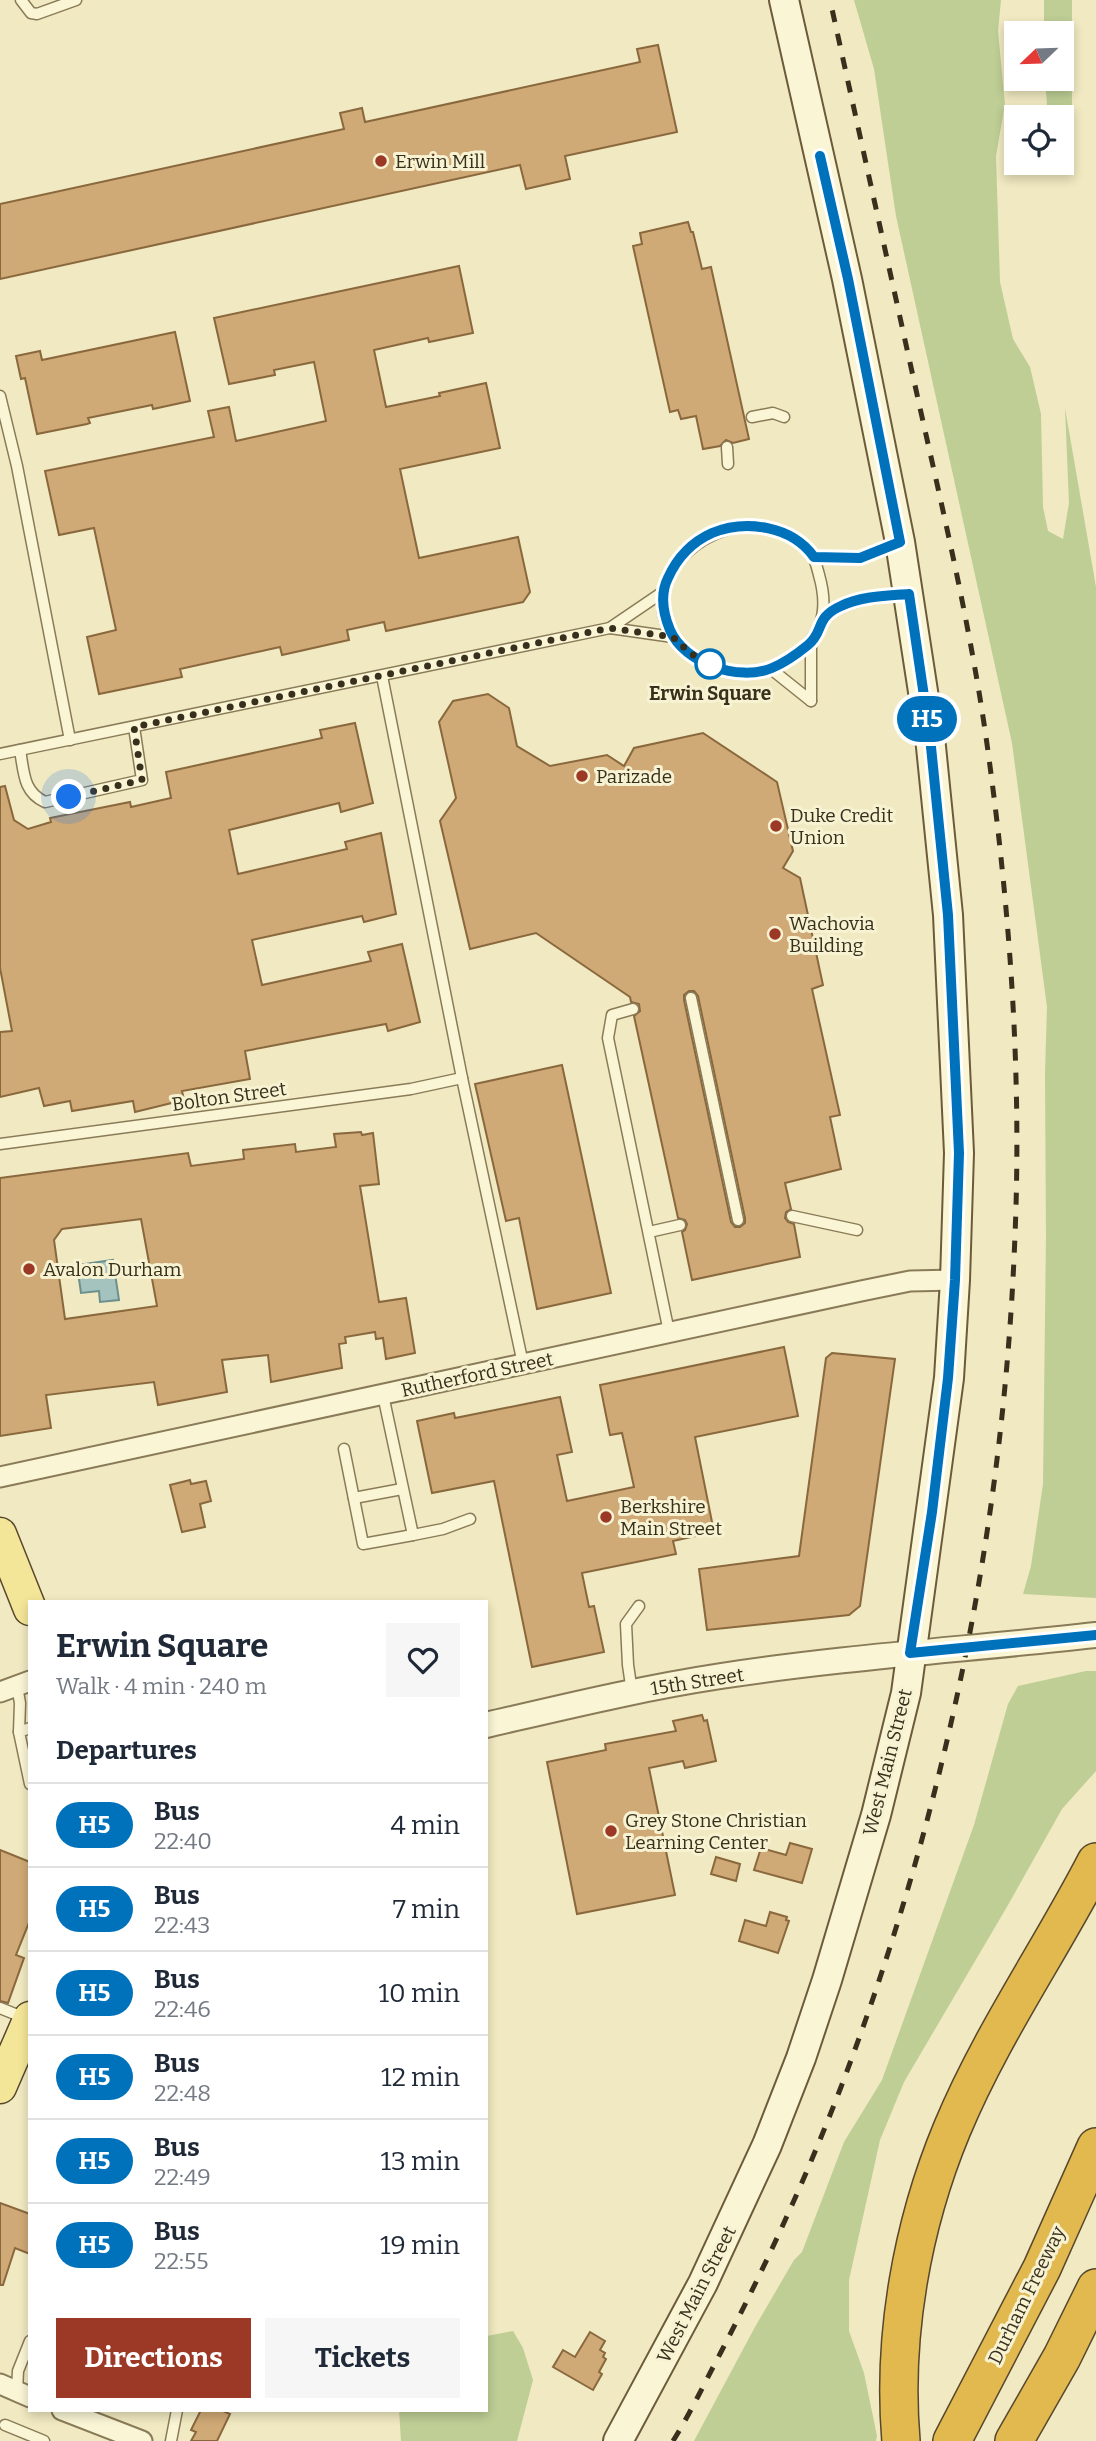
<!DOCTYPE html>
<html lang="en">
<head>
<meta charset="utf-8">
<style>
  body { margin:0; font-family:Bitter,serif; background:#f6f6f7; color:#1f2937; height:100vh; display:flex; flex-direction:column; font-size:26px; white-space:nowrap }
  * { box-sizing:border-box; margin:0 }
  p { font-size:23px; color:#747a83 }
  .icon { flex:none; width:38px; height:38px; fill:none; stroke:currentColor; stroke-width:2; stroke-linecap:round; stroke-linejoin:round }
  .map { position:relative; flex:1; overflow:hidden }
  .drawer { position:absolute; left:28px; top:1600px; width:460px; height:812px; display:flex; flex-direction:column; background:#fff; border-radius:0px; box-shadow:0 4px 10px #0003 }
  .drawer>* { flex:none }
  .badge { padding:0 14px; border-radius:23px; font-size:24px; line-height:46px }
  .needle { width:46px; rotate:247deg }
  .fabs { position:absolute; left:1004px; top:21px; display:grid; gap:14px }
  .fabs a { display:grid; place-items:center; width:70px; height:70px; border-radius:0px; background:#fff; box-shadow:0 4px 10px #0003; font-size:35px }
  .you { position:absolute; width:35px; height:35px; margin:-18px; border:5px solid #fff; border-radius:50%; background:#1a73e8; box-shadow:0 0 0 10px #1a73e833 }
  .map>.badge { position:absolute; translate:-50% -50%; box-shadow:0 0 0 4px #fff }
  h2 { padding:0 28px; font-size:26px; line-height:63px }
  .round { display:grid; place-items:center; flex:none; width:74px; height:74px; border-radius:0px; background:#f6f6f7 }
  .overview { display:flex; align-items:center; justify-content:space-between; height:119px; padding:0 28px }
  h1 { font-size:33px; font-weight:700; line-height:52px }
  .action { display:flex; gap:14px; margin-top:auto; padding:14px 28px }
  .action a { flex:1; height:80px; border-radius:0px; background:#9b3826; color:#fff; font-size:28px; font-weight:700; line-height:80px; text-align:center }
  .action a+a { background:#f6f6f7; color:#1f2937 }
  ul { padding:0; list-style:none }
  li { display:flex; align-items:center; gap:21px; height:84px; padding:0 28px; border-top:2px solid #e0e1e3 }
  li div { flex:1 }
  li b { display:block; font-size:26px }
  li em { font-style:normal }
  li .badge { min-width:77px; font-weight:700; text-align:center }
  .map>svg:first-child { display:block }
  .green { fill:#bece95 }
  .water { fill:#a4c2be; stroke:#6b908d; stroke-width:2 }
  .building { fill:#cfa976; stroke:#8a683d; stroke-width:2; fill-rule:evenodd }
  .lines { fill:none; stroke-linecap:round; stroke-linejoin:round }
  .service-casing { stroke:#8a7b58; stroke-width:13 }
  .minor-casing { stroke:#8a7b58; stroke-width:23 }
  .tertiary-casing { stroke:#8a7b58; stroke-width:28 }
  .secondary-casing { stroke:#6c5b3b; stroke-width:32 }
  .primary-casing { stroke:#57472d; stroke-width:35 }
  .motorway-casing { stroke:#57472d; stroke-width:40 }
  .service { stroke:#faf5d5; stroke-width:10 }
  .minor { stroke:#faf5d5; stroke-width:19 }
  .tertiary { stroke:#faf5d5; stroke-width:24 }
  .secondary { stroke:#faf5d5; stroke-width:28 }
  .primary { stroke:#f4e698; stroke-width:32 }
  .motorway { stroke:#e2b94f; stroke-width:37 }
  .rail { stroke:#392f1d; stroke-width:5; stroke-dasharray:12 12; stroke-linecap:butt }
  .line-casing { stroke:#fff; stroke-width:16 }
  .line { stroke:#0072bc; stroke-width:10 }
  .walk { stroke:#392f1d; stroke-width:7; stroke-dasharray:0 12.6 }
  .poi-dot { fill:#9b3826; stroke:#f7f2d1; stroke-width:2.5 }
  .stop-dot { fill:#fff; stroke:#0072bc; stroke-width:3.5 }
  .labels { text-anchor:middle; stroke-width:6; stroke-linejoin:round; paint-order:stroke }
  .poi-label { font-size:19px; fill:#392f1d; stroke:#f7f2d1; text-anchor:start }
  .stop-label { font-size:19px; font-weight:bold; fill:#392f1d; stroke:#f7f2d1 }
  .street-label { font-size:19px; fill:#392f1d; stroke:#f7f2d1 }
</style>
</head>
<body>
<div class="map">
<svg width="1096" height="2441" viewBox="0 0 1096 2441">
  <rect width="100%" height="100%" fill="#f0e9c1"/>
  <g class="green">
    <path d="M854 0H1001L998 31 1005 104 996 156 1000 282 1013 339 1030 367 1041 414 1043 507 1048 531 1063 539 1069 503 1065 408 1096 587V1598L1023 1594 1031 1566 1043 1484 1046 1236 1045 1074 1047 1007 1012 743 896 216 874 69Z"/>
    <path d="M1044 0H1072V119L1070 154 1062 158V117H1048L1045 79H1062V33H1044Z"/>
    <path d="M1086 1671H1096V1771L1062 1809 1008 1905 904 2082 880 2140 849 2280V2331L864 2373 877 2436 876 2441H694L755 2327 794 2260 802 2252 844 2142 882 2080 974 1825 1008 1704 1018 1686Z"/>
    <path d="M513 2331 523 2348 533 2380 517 2441H401L399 2410H486L487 2336Z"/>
  </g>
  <path class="water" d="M113 1260 119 1300 100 1302 99 1291 81 1293 77 1265Z"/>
  <g class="building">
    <path d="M658 45 677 132 565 156 570 179 526 189 520 165 0 279V204L344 129 340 113 362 108 365 122 640 62 637 49Z"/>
    <path d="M688 222 691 232H693L702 269 711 267 749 439 733 443 726 440 720 446 703 449 696 416 681 419 678 410 670 412 633 246 642 244 640 233Z"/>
    <path d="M459 266 473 333 429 342 428 338 374 350 386 407 440 396 439 393 486 383 500 448 400 469 419 558 518 537 530 592 523 602 386 631 384 622 347 630 349 640 282 655 280 647 180 669 182 677 99 694 87 637 116 630 94 528 59 535 45 471 214 437 208 411 229 407 236 441 326 421 314 362 274 370 275 375 229 384 214 318Z"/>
    <path d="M175 332 190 401 153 409 152 405 88 418 90 423 87 424 37 434 25 378 21 379 16 356 40 351 42 360Z"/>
    <path d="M488 694 509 708 517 746 550 766 607 755 624 766 634 748 703 733 777 782 793 851 783 868 800 878 823 985 812 989 840 1115 830 1117 841 1169 785 1183 791 1209 786 1212 785 1218 788 1222 794 1224 800 1257 692 1280 682 1232 685 1230 687 1224 685 1220 678 1218 634 1016 640 1011 639 1004 631 1002 630 997 536 933 470 949 440 821 456 798 439 722 453 701ZM689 991H694L698 996 745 1218V1223L740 1227H735L731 1222 684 1000V995Z"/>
    <path d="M355 723 373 803 341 812 339 803 229 830 238 874 347 849 345 842 381 833 396 914 364 922 362 916 252 940 262 985 371 961 368 952 402 944 420 1022 388 1031 386 1024 245 1051 250 1079 182 1091 184 1100 135 1112 133 1101 72 1111 70 1101 44 1106 39 1088 0 1097V1032L12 1031 0 968V787L5 786 14 820 28 829 51 822 50 818 130 802 131 807 171 798 166 772 322 738 320 730Z"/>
    <path d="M562 1065 611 1293 537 1309 519 1218 506 1221 475 1084Z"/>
    <path d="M361 1132 362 1135 373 1133 379 1184 360 1186 379 1302 406 1298 415 1353 386 1359 383 1338 376 1339 375 1332 345 1337 346 1343 339 1344 342 1368 271 1382 268 1355 222 1360 227 1392 158 1405 154 1382 46 1395 51 1428 0 1436V1178L188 1153 191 1166 244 1159 243 1150 295 1144 296 1152 336 1147 334 1134ZM141 1219 157 1306 65 1319 54 1240 62 1229Z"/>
    <path d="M784 1347 798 1416 695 1437 714 1532 673 1541 676 1554 582 1573 589 1607 594 1606 604 1652 532 1667 494 1481 432 1493 417 1421 454 1413 455 1418 560 1397 572 1452 557 1455 567 1501 634 1487 622 1433 610 1435 600 1385Z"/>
    <path d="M832 1353 895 1359 860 1606 849 1615 707 1630 699 1569 799 1556 826 1358Z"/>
    <path d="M190 1480 191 1484 206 1481 211 1501 200 1504 205 1527 182 1532 170 1485Z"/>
    <path d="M702 1715 704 1721 707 1720 716 1761 685 1768 683 1761 649 1768 675 1895 577 1914 547 1762 606 1750 605 1744 676 1731 673 1721Z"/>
    <path d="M790 1843 812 1849 802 1883 754 1870 761 1848 786 1855Z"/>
    <path d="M0 1850 30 1862V1920L16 1955 24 1958 8 2003 0 2001Z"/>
    <path d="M716 1857 740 1864 736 1881 711 1874Z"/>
    <path d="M770 1912 787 1917 786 1920 789 1921 778 1953 739 1941 745 1920 766 1926Z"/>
    <path d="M0 2203 30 2214V2254L15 2248 3 2285H0Z"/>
    <path d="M590 2332 605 2341 600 2350 605 2353 603 2357 606 2359 599 2372 602 2374 593 2390 553 2367 563 2350 575 2357Z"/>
    <path d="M201 2410H221L230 2414 217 2441H191L196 2432 191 2430Z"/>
  </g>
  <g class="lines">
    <g class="service-casing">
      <g id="service">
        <path d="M21 0 31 13 37 14 76 0"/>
        <path d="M0 396 17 466 70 740"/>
        <path d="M752 417 773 413 784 417"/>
        <path d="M727 447 728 464"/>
        <path d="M741 526C765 526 792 532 809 550 815 557 817 567 819 575 830 613 821 640 787 660 777 665 768 670 757 672 738 674 718 669 701 660 627 618 670 538 741 526Z"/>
        <path d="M814 557 860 558 896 544"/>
        <path d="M824 616C853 599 873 597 906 594"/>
        <path d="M610 628 663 592"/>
        <path d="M771 669 811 701"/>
        <path d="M382 676 462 1078 523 1364"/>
        <path d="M811 701V643"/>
        <path d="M20 750C24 772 23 792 45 802L142 780 134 727"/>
        <path d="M0 754 610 628 673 637"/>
        <path d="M691 998 738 1220"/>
        <path d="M633 1009 612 1015 608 1038 669 1332"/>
        <path d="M0 1144 411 1089 462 1078"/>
        <path d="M792 1216 857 1230"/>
        <path d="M649 1232 680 1225"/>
        <path d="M344 1449 363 1544 413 1535 383 1395"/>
        <path d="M354 1498 402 1489"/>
        <path d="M413 1535 443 1529 470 1519"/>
        <path d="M17 1686 20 1703 19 1732"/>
        <path d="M632 1692 628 1665 626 1624 639 1606"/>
        <path d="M30 1728 19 1732 30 1784"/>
        <path d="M0 2008 25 2018"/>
        <path d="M17 2391 18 2371 30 2341"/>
        <path d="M5 2425 44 2441"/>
        <path d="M171 2441 177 2410"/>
      </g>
    </g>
    <g class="minor-casing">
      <g id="minor">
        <path d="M0 1477 861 1291 910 1281 955 1280"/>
        <path d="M0 1692 30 1681"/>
        <path d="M0 2384 30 2397"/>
        <path d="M62 2410 142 2441"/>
      </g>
    </g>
    <g class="tertiary-casing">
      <path id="tertiary" d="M486 1725C564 1707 642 1688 721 1676 845 1657 971 1649 1096 1635"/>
    </g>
    <g class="secondary-casing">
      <path id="secondary" d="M618 2441 703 2283 767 2145 801 2058 827 1980 876 1815 906 1693 949 1378 955 1280 959 1153 948 915 930 737 900 542 847 279 784 0"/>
    </g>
    <g class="primary-casing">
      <g id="primary">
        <path d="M0 1534 30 1609"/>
        <path d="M0 2087 30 2018"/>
      </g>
    </g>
    <g class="motorway-casing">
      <g id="motorway">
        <path d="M901 2441C892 2337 912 2225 952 2129 991 2035 1050 1951 1096 1862"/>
        <path d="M952 2441 1042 2268 1096 2147"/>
        <path d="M1014 2441 1062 2357 1096 2288"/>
      </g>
    </g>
    <use href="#service" class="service"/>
    <use href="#minor" class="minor"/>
    <use href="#tertiary" class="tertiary"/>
    <use href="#secondary" class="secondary"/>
    <use href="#primary" class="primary"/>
    <use href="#motorway" class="motorway"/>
    <path class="rail" d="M673 2441C691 2412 705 2382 721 2352 766 2265 806 2178 841 2087 945 1814 1004 1527 1015 1235 1022 1067 1009 897 985 730 969 622 944 515 920 408 890 272 860 136 830 0"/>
  </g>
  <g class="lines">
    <g class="line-casing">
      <path id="line" d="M820 156 848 279 900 542 860 558 814 557C792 526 746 519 712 533 692 542 677 558 668 578 660 594 663 613 670 630 684 663 738 682 772 668 784 663 797 654 808 645 825 631 814 618 841 606 862 596 885 596 909 594L930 737 948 915 959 1153 955 1280 948 1378 932 1512 910 1653 1096 1635"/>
    </g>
    <use href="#line" class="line"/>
    <path class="walk" d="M69 797 142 780 134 727 610 628 673 637 690 653 711 665 710 664"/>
  </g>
  <g class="poi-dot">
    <circle cx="381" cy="161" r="7"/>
    <circle cx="582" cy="776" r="7"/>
    <circle cx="776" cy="826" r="7"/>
    <circle cx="775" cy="934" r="7"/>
    <circle cx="29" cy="1269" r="7"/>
    <circle cx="606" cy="1517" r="7"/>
    <circle cx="611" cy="1831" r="7"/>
  </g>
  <circle class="stop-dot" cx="710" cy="664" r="14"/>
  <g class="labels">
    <g class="poi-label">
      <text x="395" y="168">Erwin Mill</text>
      <text x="596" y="783">Parizade</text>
      <text x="790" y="822">Duke Credit<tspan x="790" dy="22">Union</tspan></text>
      <text x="789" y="930">Wachovia<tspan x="789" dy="22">Building</tspan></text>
      <text x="43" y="1276">Avalon Durham</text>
      <text x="620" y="1513">Berkshire<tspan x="620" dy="22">Main Street</tspan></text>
      <text x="625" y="1827">Grey Stone Christian<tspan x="625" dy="22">Learning Center</tspan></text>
    </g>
    <g class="stop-label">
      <text x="710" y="700">Erwin Square</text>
    </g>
    <g class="street-label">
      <text transform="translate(229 1096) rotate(-8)" y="7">Bolton Street</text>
      <text transform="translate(477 1374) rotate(-12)" y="7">Rutherford Street</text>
      <text transform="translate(697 1681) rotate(-9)" y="7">15th Street</text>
      <text transform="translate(887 1762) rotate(-76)" y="7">West Main Street</text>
      <text transform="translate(696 2294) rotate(-63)" y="7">West Main Street</text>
      <text transform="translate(1026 2295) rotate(-64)" y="7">Durham Freeway</text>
    </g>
  </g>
</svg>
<div class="fabs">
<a><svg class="needle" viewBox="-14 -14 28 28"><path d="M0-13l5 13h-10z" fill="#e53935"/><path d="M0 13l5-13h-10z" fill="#747a83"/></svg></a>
<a><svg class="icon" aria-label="locate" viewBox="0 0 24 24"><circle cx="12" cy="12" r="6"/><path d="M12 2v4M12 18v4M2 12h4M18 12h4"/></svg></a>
</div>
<div class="you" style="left:69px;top:797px"></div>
<b class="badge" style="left:927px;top:719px;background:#0072bc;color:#fff">H5</b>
<section class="drawer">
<div class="overview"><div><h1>Erwin Square</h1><p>Walk · 4 min · 240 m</p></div><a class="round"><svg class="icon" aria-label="heart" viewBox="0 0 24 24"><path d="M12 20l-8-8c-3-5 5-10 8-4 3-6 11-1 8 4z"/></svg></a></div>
<h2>Departures</h2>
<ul>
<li><span class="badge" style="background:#0072bc;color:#fff">H5</span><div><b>Bus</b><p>22:40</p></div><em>4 min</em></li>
<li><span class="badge" style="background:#0072bc;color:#fff">H5</span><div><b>Bus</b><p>22:43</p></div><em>7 min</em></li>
<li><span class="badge" style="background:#0072bc;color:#fff">H5</span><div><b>Bus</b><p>22:46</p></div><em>10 min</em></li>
<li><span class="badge" style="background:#0072bc;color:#fff">H5</span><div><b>Bus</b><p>22:48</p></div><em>12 min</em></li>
<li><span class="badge" style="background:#0072bc;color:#fff">H5</span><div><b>Bus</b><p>22:49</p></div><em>13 min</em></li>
<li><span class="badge" style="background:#0072bc;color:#fff">H5</span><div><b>Bus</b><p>22:55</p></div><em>19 min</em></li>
</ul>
<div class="action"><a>Directions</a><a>Tickets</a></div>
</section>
</div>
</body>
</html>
